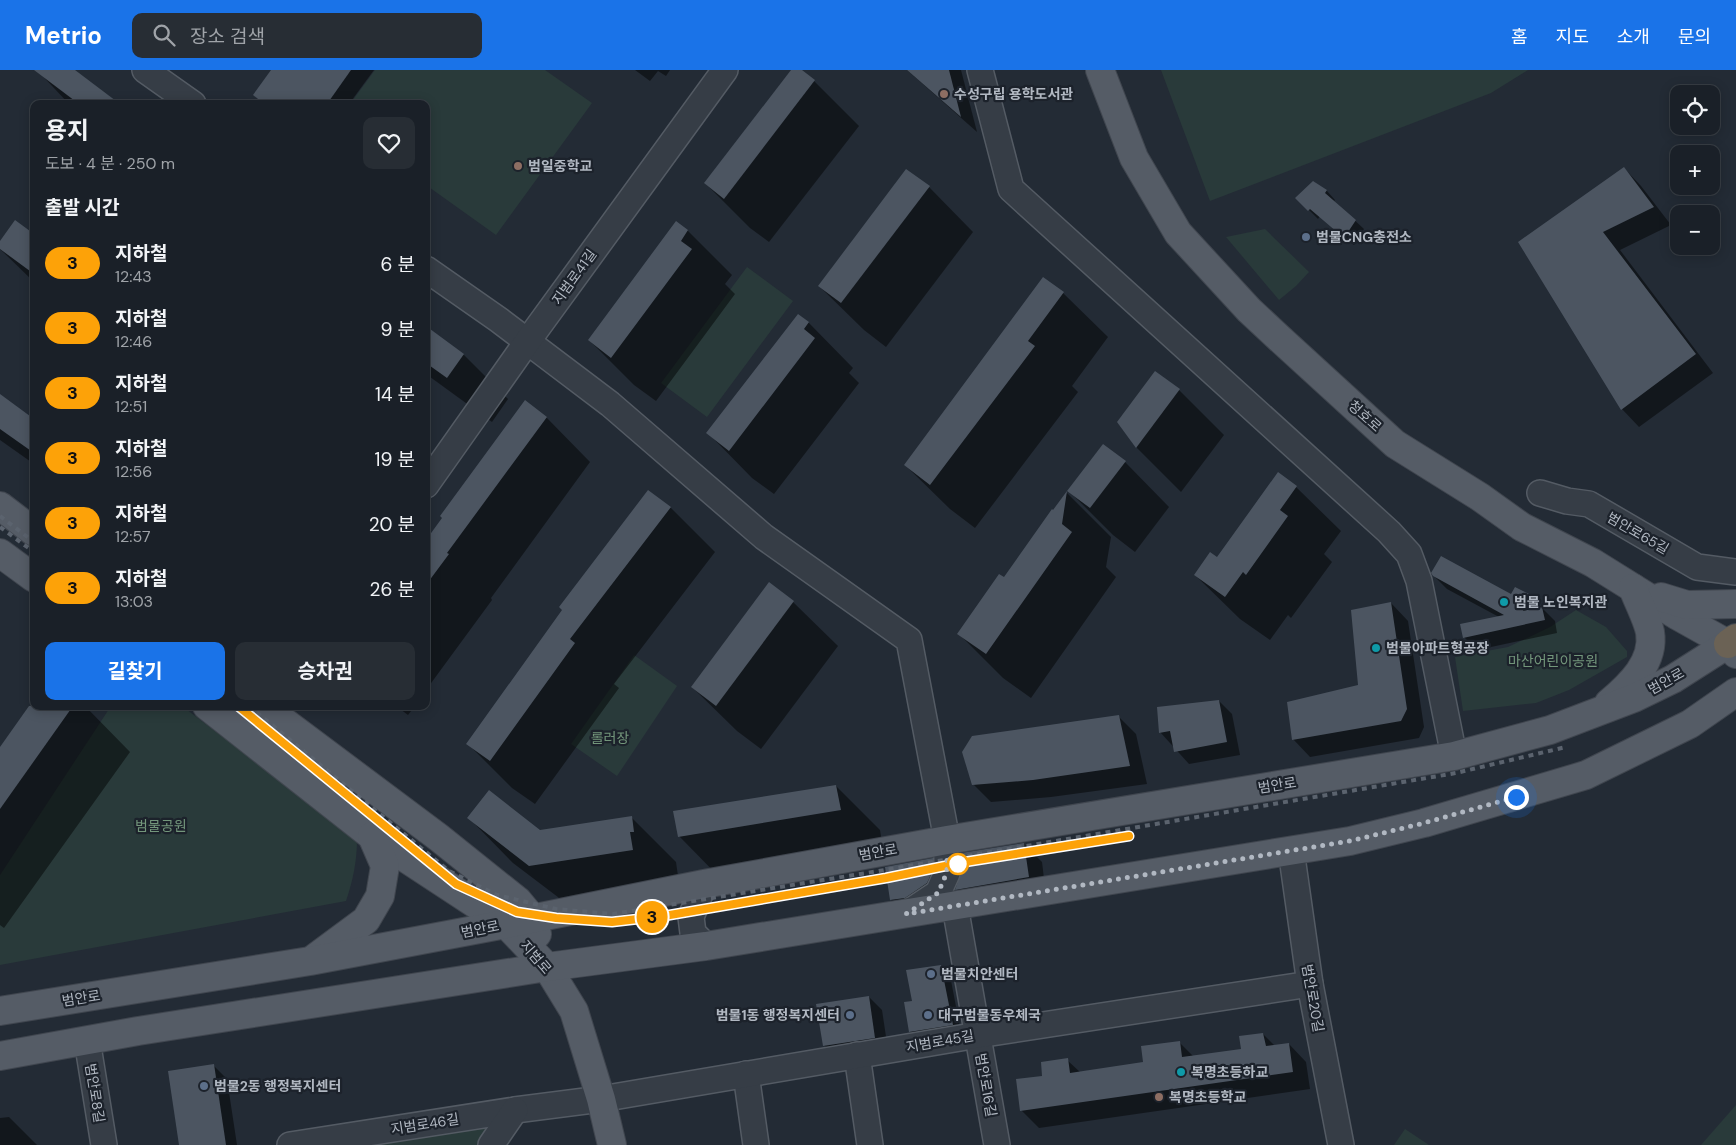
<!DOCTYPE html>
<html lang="ko">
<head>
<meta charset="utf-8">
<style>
  body { margin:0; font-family:"DM Sans","Noto Sans KR",sans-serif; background:#272d34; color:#f1f3f6; height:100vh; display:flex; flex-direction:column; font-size:19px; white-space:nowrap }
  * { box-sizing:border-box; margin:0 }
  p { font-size:16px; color:#9fa3a8 }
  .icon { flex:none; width:28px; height:28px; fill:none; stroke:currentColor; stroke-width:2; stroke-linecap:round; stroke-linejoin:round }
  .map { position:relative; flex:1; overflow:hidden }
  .details { position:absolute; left:30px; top:30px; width:400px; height:610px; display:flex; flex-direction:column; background:#1a2028; border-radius:10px; box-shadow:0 2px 12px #0003,0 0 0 1px #383e45 }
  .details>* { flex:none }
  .badge { padding:0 10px; border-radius:16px; font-size:18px; line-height:32px }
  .buttons { position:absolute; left:1670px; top:15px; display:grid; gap:10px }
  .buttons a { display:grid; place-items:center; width:50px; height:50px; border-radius:10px; background:#1a2028; box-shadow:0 2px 12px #0003,0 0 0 1px #383e45; font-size:25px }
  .you { position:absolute; width:25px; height:25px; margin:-12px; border:4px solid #fff; border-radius:50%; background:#1a73e8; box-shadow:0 0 0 8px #1a73e833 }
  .map>.badge { position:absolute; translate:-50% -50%; box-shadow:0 0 0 2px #fff }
  h2 { padding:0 15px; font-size:19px; line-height:45px }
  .round { display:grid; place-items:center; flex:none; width:52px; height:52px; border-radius:10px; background:#272d34 }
  .overview { display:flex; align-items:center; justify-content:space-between; height:85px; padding:0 15px }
  h1 { font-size:24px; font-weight:700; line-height:38px }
  .cta { display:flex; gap:10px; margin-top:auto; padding:10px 15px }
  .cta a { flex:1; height:58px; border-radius:10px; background:#1a73e8; color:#fff; font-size:20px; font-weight:700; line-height:58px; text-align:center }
  .cta a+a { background:#272d34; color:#f1f3f6 }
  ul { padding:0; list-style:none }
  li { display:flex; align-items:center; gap:15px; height:65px; padding:0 15px }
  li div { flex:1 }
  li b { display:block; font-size:19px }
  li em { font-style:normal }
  li .badge { min-width:55px; font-weight:700; text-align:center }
  header { display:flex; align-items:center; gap:30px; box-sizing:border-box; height:70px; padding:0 25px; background:#1a73e8; color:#fff }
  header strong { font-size:24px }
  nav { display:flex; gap:28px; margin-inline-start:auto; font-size:18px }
  .search { width:350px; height:45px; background:#272d34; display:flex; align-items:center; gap:12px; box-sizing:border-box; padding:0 18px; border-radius:10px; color:#9fa3a8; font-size:19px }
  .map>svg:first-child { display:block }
  .green { fill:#293a3a }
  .shadow { fill:#0007 }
  .building { fill:#4c5561 }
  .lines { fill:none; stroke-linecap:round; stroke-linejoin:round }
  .minor-casing { stroke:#545b64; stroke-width:28 }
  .major-casing { stroke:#40464f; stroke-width:30 }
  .highway-casing { stroke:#414851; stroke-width:30 }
  .minor { stroke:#363d46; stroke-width:25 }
  .major { stroke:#555c66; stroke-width:28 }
  .highway { stroke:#6b6255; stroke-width:28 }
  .rail { stroke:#5b636e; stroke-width:4; stroke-dasharray:5 5; stroke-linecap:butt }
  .line-casing { stroke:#fff; stroke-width:11 }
  .line { stroke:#fda208; stroke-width:8 }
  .walk { stroke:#b1b8c2; stroke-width:5; stroke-dasharray:0 9 }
  .education-dot { fill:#8d6e63; stroke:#1c222b; stroke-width:2 }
  .service-dot { fill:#5c6f8a; stroke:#1c222b; stroke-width:2 }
  .culture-dot { fill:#0f9aa8; stroke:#1c222b; stroke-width:2 }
  .stop-dot { fill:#fff; stroke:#fda208; stroke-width:2.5 }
  .labels { text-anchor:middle; stroke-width:4.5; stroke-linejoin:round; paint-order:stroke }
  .poi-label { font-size:14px; font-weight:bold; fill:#b1b8c2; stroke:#1c222b; text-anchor:start }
  .street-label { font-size:14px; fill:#b1b8c2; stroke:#1c222b }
  .park-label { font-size:14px; fill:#73967b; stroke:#1c222b }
</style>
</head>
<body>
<header>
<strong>Metrio</strong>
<div class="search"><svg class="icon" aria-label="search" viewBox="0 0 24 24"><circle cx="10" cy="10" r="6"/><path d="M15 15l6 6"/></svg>장소 검색</div>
<nav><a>홈</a><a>지도</a><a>소개</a><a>문의</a></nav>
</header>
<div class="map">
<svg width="1736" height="1075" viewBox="0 0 1736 1075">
  <rect width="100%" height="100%" fill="#232b35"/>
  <g class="green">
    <path d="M375 0H545L592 33 496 165 426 115V34H350Z"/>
    <path d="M1161 0H1528L1491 23 1210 131Z"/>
    <path d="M1265 159 1309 202 1296 216 1279 230 1226 167Z"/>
    <path d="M747 197 793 231 707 347 661 313Z"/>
    <path d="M1576 540 1606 557 1627 581V587L1569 620 1536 633 1463 641 1455 587 1508 577 1550 557Z"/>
    <path d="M634 585 677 616 617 706 571 674Z"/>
    <path d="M111 636H182L357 769C357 791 353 810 346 831L0 895V805Z"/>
    <path d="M1736 1035V1075H1701Z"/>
    <path d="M506 1046 485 1075H341Z"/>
    <path d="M1405 1059 1429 1075H1394Z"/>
  </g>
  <g class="shadow">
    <path d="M37 0H73L118 34H69Z"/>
    <path d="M273 0H374L349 34H263L254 25Z"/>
    <path d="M635 0H670L666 6 658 1 650 11Z"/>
    <path d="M793 0H800L814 11 859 56 769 172 750 158 705 113Z"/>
    <path d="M907 0H961L977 62Z"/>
    <path d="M1624 98 1641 116 1671 155 1620 180 1713 303 1639 357 1622 339 1520 173Z"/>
    <path d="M1314 112 1327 121 1335 130 1334 131 1364 159 1354 175 1320 146 1318 149 1297 128Z"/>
    <path d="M929 117 973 162 886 277 864 260 819 216Z"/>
    <path d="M677 153 688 161 732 205 725 214 735 224 656 331 634 315 589 270Z"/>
    <path d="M34 165V212L0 179V174Z"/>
    <path d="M1043 209 1063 223 1108 267 1072 316 1078 322 975 458 950 439 905 395Z"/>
    <path d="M798 246 809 253 853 298 849 303 859 313 774 424 752 408 708 363Z"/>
    <path d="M426 258 464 285 508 329 492 352 426 304Z"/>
    <path d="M1155 303 1179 320 1224 365 1181 422 1137 378 1118 352Z"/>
    <path d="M0 326 34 350V394L0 370Z"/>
    <path d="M546 347 590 392 491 528 492 530 426 620V472Z"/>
    <path d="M1103 376 1125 392 1169 437 1135 482 1113 465 1069 421Z"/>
    <path d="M1296 417 1341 461 1324 484 1332 492 1291 548 1288 545 1270 570 1240 549 1195 505 1217 489Z"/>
    <path d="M648 421 671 438 715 482 614 614 619 618 535 734 512 718 468 674Z"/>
    <path d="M1067 423 1111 467 1106 497 1116 507 1031 628 1003 608 959 564 1004 509Z"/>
    <path d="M1434 506 1512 525 1530 526 1555 551 1557 563 1477 580 1464 567 1499 547 1447 519Z"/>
    <path d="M769 514 793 532 838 576 761 679 737 661 692 617Z"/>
    <path d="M1391 533 1408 551 1424 657 1419 668 1310 687 1293 669 1359 616Z"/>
    <path d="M1219 631 1232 644 1240 685 1189 694 1160 662Z"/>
    <path d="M34 632V636H85L130 682 4 858 0 855V679Z"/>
    <path d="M396 636H415L408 645Z"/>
    <path d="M1118 646 1136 664 1147 714 1051 727 991 732 974 715Z"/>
    <path d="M836 716 880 760 884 784 723 811 679 766Z"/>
    <path d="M631 747 676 792 678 806 575 840 513 793 469 748 540 761Z"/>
    <path d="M1024 774 1042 792 1046 825 974 836 957 819Z"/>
    <path d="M932 790 950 807 908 847 891 830Z"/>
    <path d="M941 896 950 905 961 963 919 970 910 962 913 932Z"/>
    <path d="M869 927 882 940 888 980 837 988 824 975Z"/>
    <path d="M1263 964 1275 976 1289 974 1306 992 1310 1019 1039 1058 1021 1040 1044 1007 1067 990 1080 1002 1145 993 1180 973 1194 987 1242 980Z"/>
    <path d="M214 996 227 1009 237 1075H180Z"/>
    <path d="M9 1047 37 1075H0V1048Z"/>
  </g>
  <g class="building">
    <path d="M34 0H75L120 34H79Z"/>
    <path d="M271 0H351L327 34H264L253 25Z"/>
    <path d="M791 0H802L815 10 724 129 704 113Z"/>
    <path d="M907 0H949L961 47Z"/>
    <path d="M1624 97 1654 137 1603 162 1696 284 1621 340 1518 172Z"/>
    <path d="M906 99 930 116 841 233 818 216Z"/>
    <path d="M1313 111 1327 120 1325 123 1356 150 1344 168 1310 139 1308 141 1295 128Z"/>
    <path d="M15 150 34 164V204L0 179V171Z"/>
    <path d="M676 151 688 160 681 171 692 179 611 288 588 270Z"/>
    <path d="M1043 207 1064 222 1028 271 1035 276 930 415 904 395Z"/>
    <path d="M798 244 809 252 804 259 815 268 729 381 706 363Z"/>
    <path d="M426 256 464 284 447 308 426 293Z"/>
    <path d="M1155 301 1180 319 1136 378 1117 352Z"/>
    <path d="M0 324 34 349V383L0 359Z"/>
    <path d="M525 330 547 347 447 483 449 484 426 515V470L442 448 440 446Z"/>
    <path d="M1103 374 1126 391 1090 438 1067 421Z"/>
    <path d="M1278 402 1297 416 1280 440 1288 446 1246 505 1243 502 1225 527 1194 505 1210 482 1217 487Z"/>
    <path d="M648 420 671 437 570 569 575 573 490 691 466 674 562 540 559 537Z"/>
    <path d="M1067 421 1062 454 1072 462 986 584 957 564 999 504 1004 507 1052 439 1053 440Z"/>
    <path d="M1441 486 1511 524 1515 517 1531 525 1523 541 1542 537 1545 550 1463 568 1460 554 1504 545 1433 506 1431 503Z"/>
    <path d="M769 512 794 531 716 636 691 617Z"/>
    <path d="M1391 532 1407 639 1401 651 1292 670 1287 632 1358 615 1351 540Z"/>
    <path d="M1219 630 1227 672 1174 682 1170 661 1159 663 1157 637Z"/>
    <path d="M29 636H73L0 739V677Z"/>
    <path d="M1119 645 1130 696 1033 710 972 715 962 682 972 666Z"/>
    <path d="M836 715 841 740 678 767 673 741Z"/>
    <path d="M489 720 540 760 632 746 634 762H630L633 780 529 796 467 748Z"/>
    <path d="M1024 773 1029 807 955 820 961 803V783Z"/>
    <path d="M933 788V800L927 813 905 828 890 830 885 797Z"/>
    <path d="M941 895 953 955 909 962 904 932 912 931 906 900Z"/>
    <path d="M869 926 875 968 823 976 816 934Z"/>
    <path d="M1263 963 1266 976 1289 973 1293 1002 1020 1041 1016 1009 1042 1006 1041 992 1068 988 1070 1003 1143 992 1141 976 1180 971 1182 987 1241 979 1239 966Z"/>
    <path d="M214 994 226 1075H179L168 1001Z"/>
  </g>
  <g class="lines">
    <g class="minor-casing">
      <g id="minor">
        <path d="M145 0 193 34"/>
        <path d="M980 0 1011 119 1389 462 1409 484 1419 511 1454 686"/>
        <path d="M426 199 499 250 610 334 764 467 909 570 947 770V803L938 823 908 843"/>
        <path d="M426 415 527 272 725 0"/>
        <path d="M1540 423 1567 431 1589 434 1697 497 1736 502"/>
        <path d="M1291 780 1310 914 1341 1075"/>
        <path d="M704 814 691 847 693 863 706 876"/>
        <path d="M955 836 997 1075"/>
        <path d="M87 970 104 1075"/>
        <path d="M857 985 870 1075"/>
        <path d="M746 1004 756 1075"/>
        <path d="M290 1075 515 1040 601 1029 978 965 1310 914"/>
        <path d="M491 1075 515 1040"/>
      </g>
    </g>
    <g class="major-casing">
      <g id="major">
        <path d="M1100 0 1134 88 1178 163 1249 240 1279 268 1395 374 1480 427 1522 457 1593 493 1678 546 1728 574 1736 584"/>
        <path d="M0 436 34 462"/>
        <path d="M0 483 34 508"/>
        <path d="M1661 527 1687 535 1736 534"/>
        <path d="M1609 633C1630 615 1655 592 1650 562 1647 548 1638 532 1633 518"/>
        <path d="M207 636 372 766 506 854 547 897 574 941 601 1029 612 1075"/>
        <path d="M263 636 438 767 518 831 533 849 537 864"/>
        <path d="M316 887 366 850 380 826 385 796 372 766"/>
        <path d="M0 941 310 891 506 854 704 814 947 770 1454 686 1550 660 1634 628 1673 609 1728 574"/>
        <path d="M0 986 138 961 547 897 706 876 1350 771 1424 753 1586 705 1690 654 1736 622"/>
      </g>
    </g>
    <g class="highway-casing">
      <path id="highway" d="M1728 574 1736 568"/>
    </g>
    <use href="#minor" class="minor"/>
    <use href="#major" class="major"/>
    <use href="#highway" class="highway"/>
    <g class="rail">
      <path d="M0 446 34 472"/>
      <path d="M0 457 34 482"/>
      <path d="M238 636 254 648"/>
      <path d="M249 636 449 801 497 825 556 839 613 844 885 800 1456 703 1566 677"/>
      <path d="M444 803 456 813 517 842 556 848 612 852 664 846 877 809"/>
    </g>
  </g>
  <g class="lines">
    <g class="line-casing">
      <path id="line" d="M238 636 456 814 517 842 556 848 612 852 664 846 886 808 965 792 1129 766"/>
    </g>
    <use href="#line" class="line"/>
    <path class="walk" d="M958 794 947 786V802L938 823 906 844 1350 771 1424 753 1516 727"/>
  </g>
  <g class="education-dot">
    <circle cx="944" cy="24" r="5"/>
    <circle cx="518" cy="96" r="5"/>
    <circle cx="1159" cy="1027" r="5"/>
  </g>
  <g class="service-dot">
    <circle cx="1306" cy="167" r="5"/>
    <circle cx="931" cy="904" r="5"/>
    <circle cx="850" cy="945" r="5"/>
    <circle cx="928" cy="945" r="5"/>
    <circle cx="204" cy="1016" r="5"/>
  </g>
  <g class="culture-dot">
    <circle cx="1504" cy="532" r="5"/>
    <circle cx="1376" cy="578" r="5"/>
    <circle cx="1181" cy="1002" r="5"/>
  </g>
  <circle class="stop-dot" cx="958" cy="794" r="10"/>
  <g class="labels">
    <g class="poi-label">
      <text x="954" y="29">수성구립 용학도서관</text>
      <text x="528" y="101">범일중학교</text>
      <text x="1316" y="172">범물CNG충전소</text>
      <text x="1514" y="537">범물 노인복지관</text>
      <text x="1386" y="583">범물아파트형공장</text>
      <text x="941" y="909">범물치안센터</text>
      <text x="840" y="950" text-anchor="end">범물1동 행정복지센터</text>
      <text x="938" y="950">대구범물동우체국</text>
      <text x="1191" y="1007">복명초등하교</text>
      <text x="214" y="1021">범물2동 행정복지센터</text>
      <text x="1169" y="1032">복명초등학교</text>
    </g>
    <g class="street-label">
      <text transform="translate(574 207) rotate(-54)" y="5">지범로41길</text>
      <text transform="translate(1365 346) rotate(42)" y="5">청호로</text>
      <text transform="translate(1638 463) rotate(30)" y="5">범안로65길</text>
      <text transform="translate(1666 611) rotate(-29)" y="5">범안로</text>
      <text transform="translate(1277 715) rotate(-9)" y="5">범안로</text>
      <text transform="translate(878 782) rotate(-10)" y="5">범안로</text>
      <text transform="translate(480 859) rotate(-11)" y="5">범안로</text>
      <text transform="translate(536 887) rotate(49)" y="5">지범로</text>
      <text transform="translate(81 928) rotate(-9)" y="5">범안로</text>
      <text transform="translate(1313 928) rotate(80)" y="5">범안로20길</text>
      <text transform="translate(940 971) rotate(-10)" y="5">지범로45길</text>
      <text transform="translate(986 1015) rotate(80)" y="5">범안로16길</text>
      <text transform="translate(95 1023) rotate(81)" y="5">범안로8길</text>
      <text transform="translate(425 1054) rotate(-9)" y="5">지범로46길</text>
    </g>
    <g class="park-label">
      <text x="1553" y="596">마산어린이공원</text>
      <text x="610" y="673">롤러장</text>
      <text x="161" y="761">범물공원</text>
    </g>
  </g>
</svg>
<div class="buttons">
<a><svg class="icon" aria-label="locate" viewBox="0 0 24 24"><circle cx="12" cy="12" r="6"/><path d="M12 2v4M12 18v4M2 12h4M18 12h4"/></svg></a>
<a>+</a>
<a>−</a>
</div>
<div class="you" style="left:1516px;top:727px"></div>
<b class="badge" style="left:652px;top:847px;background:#fda208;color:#111">3</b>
<section class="details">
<div class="overview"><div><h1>용지</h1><p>도보 · 4 분 · 250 m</p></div><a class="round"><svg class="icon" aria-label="heart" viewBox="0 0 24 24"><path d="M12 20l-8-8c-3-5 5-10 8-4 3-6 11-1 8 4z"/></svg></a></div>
<h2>출발 시간</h2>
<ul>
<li><span class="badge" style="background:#fda208;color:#111">3</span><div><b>지하철</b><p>12:43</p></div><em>6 분</em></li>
<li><span class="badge" style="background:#fda208;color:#111">3</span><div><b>지하철</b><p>12:46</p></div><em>9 분</em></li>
<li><span class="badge" style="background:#fda208;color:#111">3</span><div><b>지하철</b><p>12:51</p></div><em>14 분</em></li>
<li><span class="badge" style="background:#fda208;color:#111">3</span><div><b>지하철</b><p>12:56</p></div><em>19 분</em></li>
<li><span class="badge" style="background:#fda208;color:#111">3</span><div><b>지하철</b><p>12:57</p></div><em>20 분</em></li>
<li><span class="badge" style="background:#fda208;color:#111">3</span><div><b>지하철</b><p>13:03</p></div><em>26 분</em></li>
</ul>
<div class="cta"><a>길찾기</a><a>승차권</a></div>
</section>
</div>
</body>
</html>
